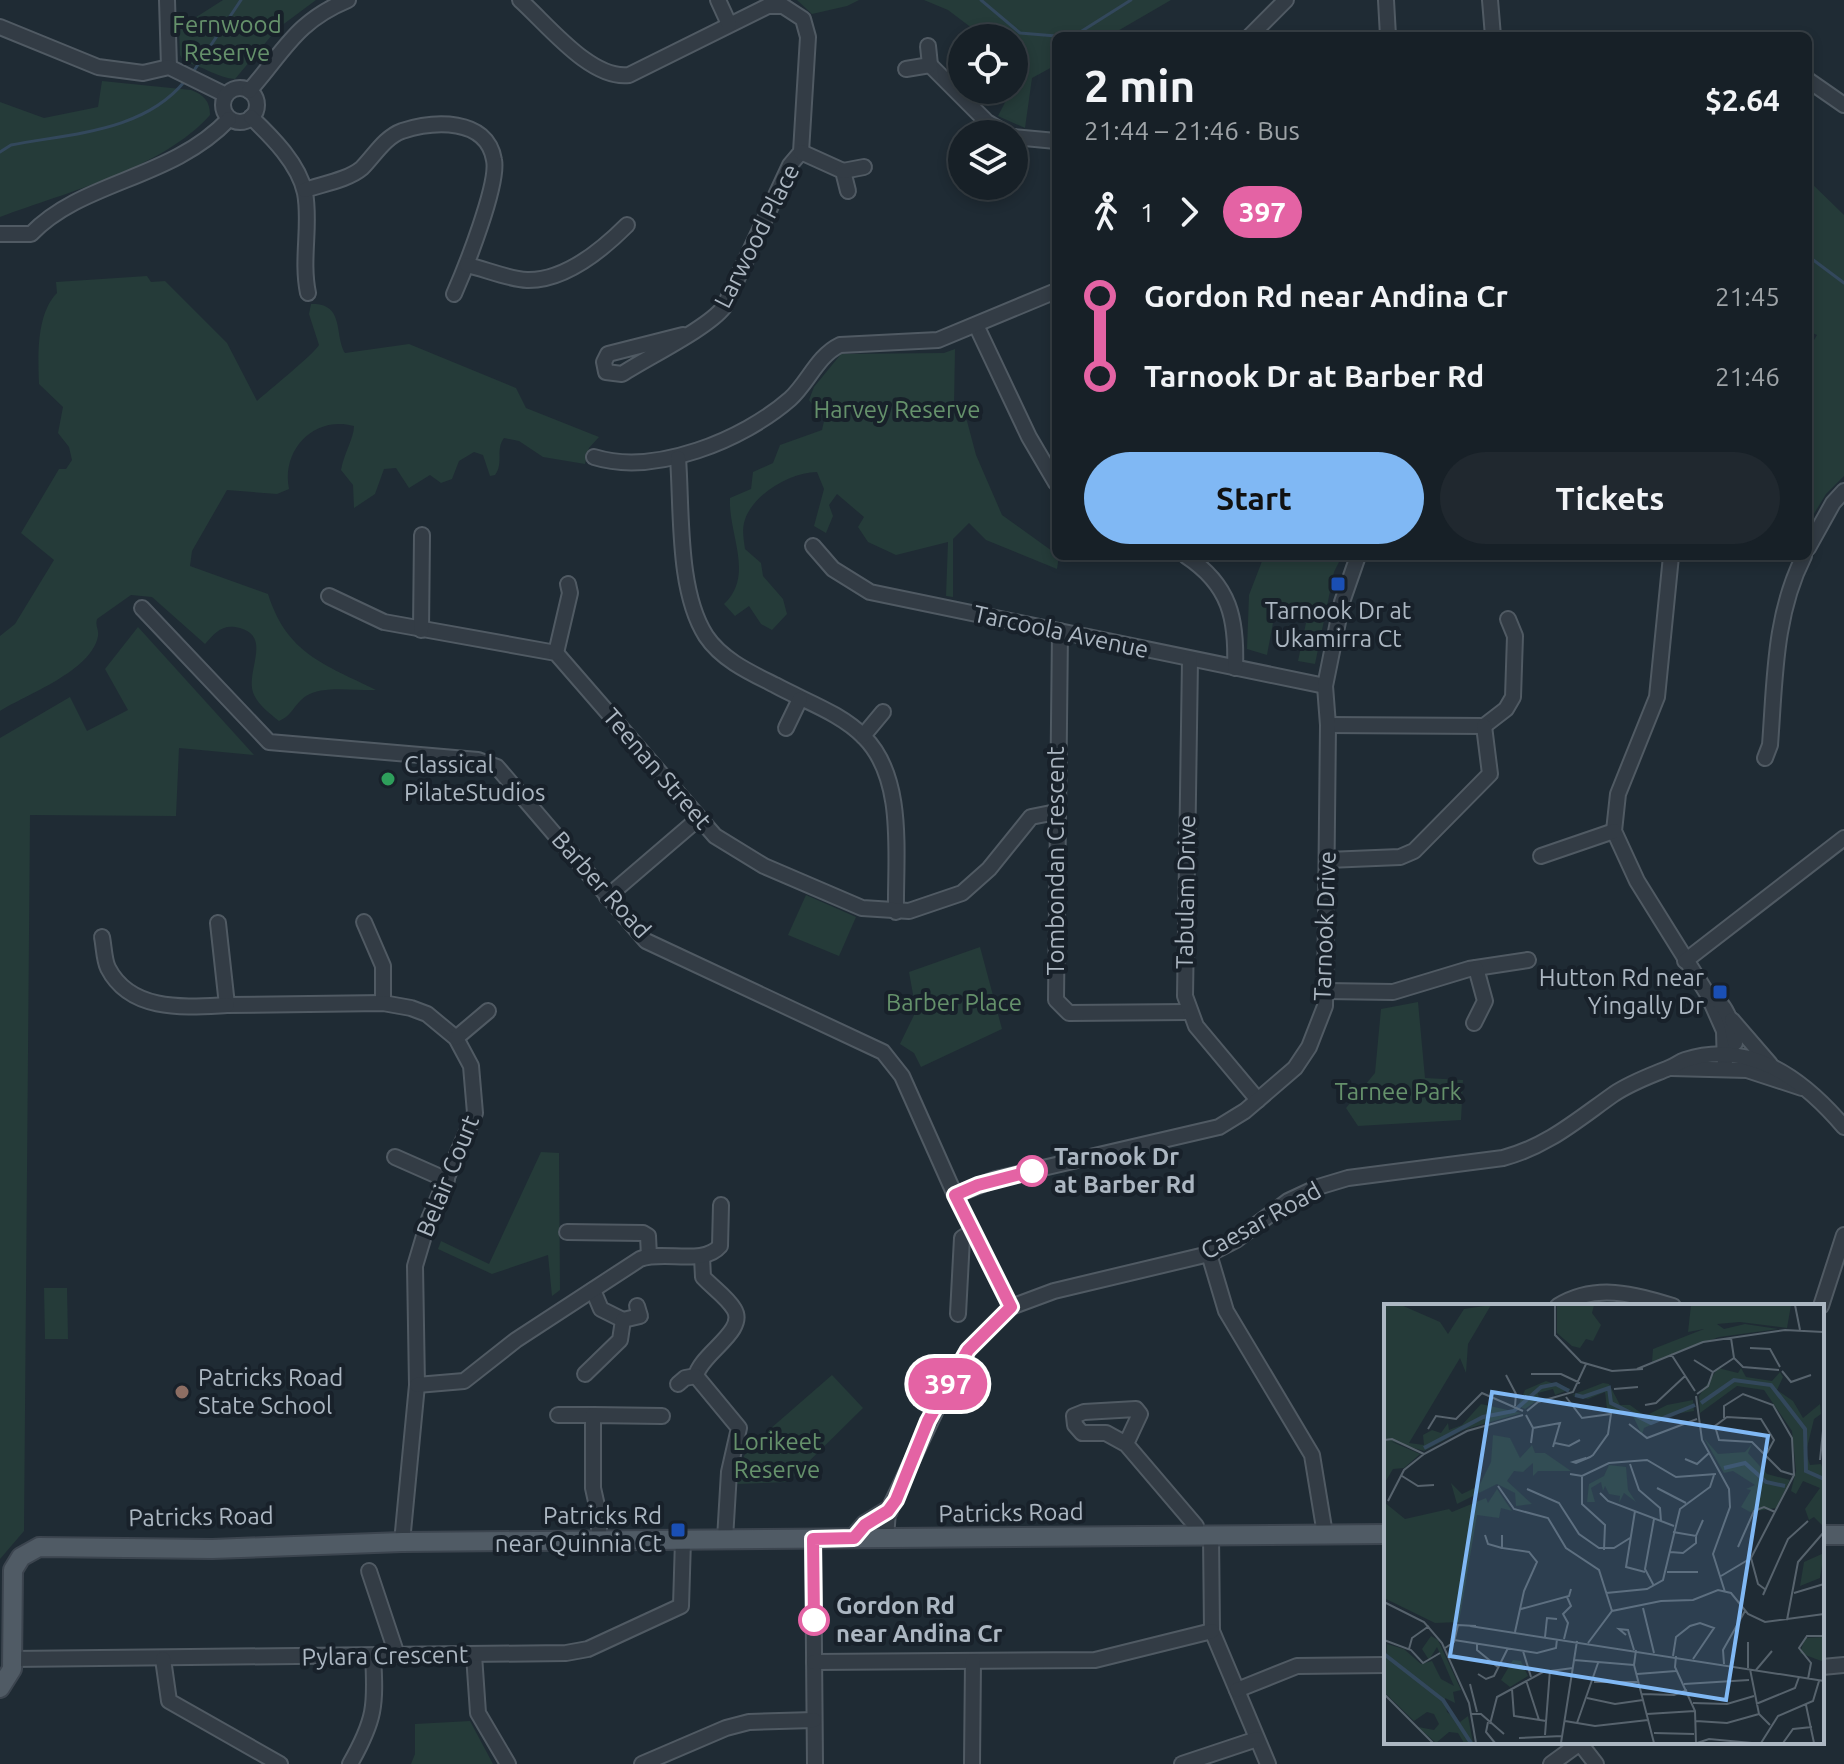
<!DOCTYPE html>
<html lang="en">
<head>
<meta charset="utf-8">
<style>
  body { margin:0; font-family:Ubuntu,sans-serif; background:#20282f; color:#f1f3f6; height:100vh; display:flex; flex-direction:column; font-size:30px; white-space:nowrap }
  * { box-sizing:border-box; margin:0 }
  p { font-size:26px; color:#9ea3a7 }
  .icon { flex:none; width:44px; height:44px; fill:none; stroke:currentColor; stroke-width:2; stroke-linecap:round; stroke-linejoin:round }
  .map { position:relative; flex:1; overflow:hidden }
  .details { position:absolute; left:1052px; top:32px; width:760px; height:528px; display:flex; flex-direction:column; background:#172027; border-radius:12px; box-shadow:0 4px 12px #0003,0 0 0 2px #363e44 }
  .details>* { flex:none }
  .badge { padding:0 16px; border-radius:26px; font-size:28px; line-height:52px }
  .fabs { position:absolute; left:948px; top:24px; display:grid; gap:16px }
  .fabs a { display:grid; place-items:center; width:80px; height:80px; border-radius:50%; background:#172027; box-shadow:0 4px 12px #0003,0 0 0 2px #363e44; font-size:40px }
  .map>.badge { position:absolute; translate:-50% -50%; box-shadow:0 0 0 4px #fff }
  .legs { display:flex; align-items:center; gap:12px; height:88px; padding:0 32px; font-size:26px }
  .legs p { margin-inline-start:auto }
  .overview { display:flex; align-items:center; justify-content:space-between; height:136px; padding:0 32px }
  h1 { font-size:44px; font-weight:700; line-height:60px }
  .button { display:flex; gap:16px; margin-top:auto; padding:16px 32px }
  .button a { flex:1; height:92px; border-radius:48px; background:#80b8f4; color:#111; font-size:32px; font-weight:700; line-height:92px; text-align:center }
  .button a+a { background:#20282f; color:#f1f3f6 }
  ul { padding:0 32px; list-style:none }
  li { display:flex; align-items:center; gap:28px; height:80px; font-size:30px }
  li i { display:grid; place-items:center; width:12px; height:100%; margin:0 10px; background:currentColor }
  li i::after { content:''; width:20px; height:20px; margin:-10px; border:6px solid; border-radius:50%; background:#172027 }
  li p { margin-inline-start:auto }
  li:first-child i { background:linear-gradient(#0000 50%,currentColor 0) }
  li:last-child i { background:linear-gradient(currentColor 50%,#0000 0) }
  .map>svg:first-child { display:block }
  .green { fill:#253b39 }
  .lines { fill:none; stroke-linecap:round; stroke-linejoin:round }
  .stream { stroke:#33485c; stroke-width:3 }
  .minor-casing { stroke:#505a63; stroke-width:18 }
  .major-casing { stroke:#3c454f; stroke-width:22 }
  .minor { stroke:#333c45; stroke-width:14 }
  .major { stroke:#505b65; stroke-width:18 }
  .line-1-casing { stroke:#fff; stroke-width:18 }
  .line-1 { stroke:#e463a4; stroke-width:12 }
  .transit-dot { fill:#1a4fb4; stroke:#18212a; stroke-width:3 }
  .leisure-dot { fill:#2e9e5b; stroke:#18212a; stroke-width:3 }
  .stop-1-dot { fill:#fff; stroke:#e463a4; stroke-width:4 }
  .education-dot { fill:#8d6e63; stroke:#18212a; stroke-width:3 }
  .labels { text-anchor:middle; stroke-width:8; stroke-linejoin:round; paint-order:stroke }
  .park-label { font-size:24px; fill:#65916b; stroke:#18212a }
  .street-label { font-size:24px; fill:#acb7c2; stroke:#18212a }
  .poi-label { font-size:24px; fill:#acb7c2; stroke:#18212a; text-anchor:start }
  .stop-label { font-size:24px; font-weight:bold; fill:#acb7c2; stroke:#18212a; text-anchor:start }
  .inset-river { fill:none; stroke:#33485c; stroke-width:4 }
  .inset-road { fill:none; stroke:#57636d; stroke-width:2 }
  .view { fill:#80b8f4; fill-opacity:0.15; stroke:#80b8f4; stroke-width:4 }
  .inset-edge { fill:none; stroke:#acb7c2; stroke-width:4 }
</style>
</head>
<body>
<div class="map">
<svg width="1844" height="1764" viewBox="0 0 1844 1764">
  <rect width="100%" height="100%" fill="#1f2b34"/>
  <g class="green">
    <path d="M223 0H316L277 29 235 79C218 78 203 66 184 62L180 55 179 28Z"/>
    <path d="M797 0H859L847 6 812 14Z"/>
    <path d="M924 0H1171L1109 36H1056V65L1032 78 1025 128 998 116 1017 79 1014 75V38H985L948 10Z"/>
    <path d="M102 81 191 90C204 95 210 101 210 115 162 169 66 192 0 217V102L44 118 98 107Z"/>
    <path d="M1808 180 1844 215V476L1826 494 1812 517 1808 515V350L1817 335 1808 331Z"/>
    <path d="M147 276 151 282 165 281 227 343 257 401C268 391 314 354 319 345L309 314 311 304C345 303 334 334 345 353L409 344 516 388 526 408 599 437 589 448 585 464 543 457 519 441 504 438C495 450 504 463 495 475L490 476 483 455 474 452 459 461 452 479 441 483 430 475 409 488 396 468 384 469 375 494 354 508 353 485 341 470C344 453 354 438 354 426 314 415 281 450 289 489L277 494 227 490 192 551 190 566 268 594C287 654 324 664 376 690 357 691 322 685 306 696 294 704 293 715 279 721 269 713 254 702 252 688 249 665 272 633 235 627 221 625 214 634 205 644L152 597 131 595 97 619C95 627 99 628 98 636 92 671 25 695 0 711V636L15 624 54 560 21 533 59 469H66L72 460 69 447 58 433 63 407 39 384C38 357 36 314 57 293L56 282Z"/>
    <path d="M955 349 954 406 967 421 976 455 1002 515 1059 556 1057 569 986 540 969 523 953 539V597L946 596 948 542 896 555 868 542 858 527 864 517 837 494 829 505 833 516 826 533 814 526 824 489 817 472C790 472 750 496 744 523 742 531 744 541 745 549L761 563 763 576 783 599 787 614 772 630 761 624 749 606 735 616 724 604C755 575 728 534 730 498L751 489 753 472 773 463 780 445 822 430 824 421 809 400 814 387 841 354 944 353Z"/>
    <path d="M1264 556H1342L1334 572 1315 664 1298 661 1307 618 1275 612 1267 655 1247 649 1249 595Z"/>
    <path d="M138 627 254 755 179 748 176 816 30 815 24 1531 0 1559V738L70 697 87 731 128 710 105 669Z"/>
    <path d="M806 895 856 917 839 956 788 935Z"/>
    <path d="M980 947 1002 1029 921 1067 914 1053 900 1044 916 1011 909 972Z"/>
    <path d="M1418 1002 1425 1078 1463 1080 1461 1120 1358 1126 1346 1108 1375 1073 1381 1009Z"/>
    <path d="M541 1152 559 1153 560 1290 552 1296 548 1255 492 1274 438 1249 441 1241 489 1264Z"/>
    <path d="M44 1288H67L68 1339H45Z"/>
    <path d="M832 1375 863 1408 788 1482 737 1484 744 1456 755 1442Z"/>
    <path d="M470 1721 493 1764H411L415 1754V1724Z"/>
  </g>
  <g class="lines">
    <g class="stream">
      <path d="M981 0 1020 33 1056 36"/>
      <path d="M1074 36 1131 0"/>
      <path d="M193 72 241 0"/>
      <path d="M0 152 11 145C73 133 143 132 185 81"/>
      <path d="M1808 256 1844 283"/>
    </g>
    <g class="minor-casing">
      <g id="minor">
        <path d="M167 0 169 67"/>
        <path d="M520 0C548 25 591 80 629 75L768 6H783L803 19 808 37 801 152 790 165 724 307C708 328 648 357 622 374L606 372 604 362 608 354 683 335"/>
        <path d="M718 0 729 24"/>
        <path d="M1386 0 1388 36"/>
        <path d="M1490 0 1493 36"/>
        <path d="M0 27 98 67 143 73 169 67 226 95"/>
        <path d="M1250 36 1286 0"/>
        <path d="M930 65 987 122 1007 134"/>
        <path d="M906 69 930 65 928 46"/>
        <path d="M1808 80 1844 105"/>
        <circle cx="240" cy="105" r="17"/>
        <path d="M249 91C284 52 295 22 348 0"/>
        <path d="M251 117C272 137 299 164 305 193 311 224 301 259 308 293"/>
        <path d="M1014 137 1056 141"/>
        <path d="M801 152 843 171 848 191"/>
        <path d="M843 171 864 167"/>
        <path d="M305 190C322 184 348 180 362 168 374 156 385 137 402 131 433 121 487 117 494 160 499 184 465 269 454 294"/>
        <path d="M989 192 991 186"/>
        <path d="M0 234H31C83 180 171 180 229 119"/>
        <path d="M467 265C485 269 508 279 527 280 565 281 602 250 627 225"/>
        <path d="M976 325 1029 437 1056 483"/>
        <path d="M594 457C655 476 743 440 790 399 808 383 817 356 840 345L938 340 1056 291"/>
        <path d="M678 458C682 511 677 591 706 636 722 660 751 673 775 685 804 701 841 713 864 737 906 779 895 857 896 912"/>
        <path d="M813 546 833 569 870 592 1325 686"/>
        <path d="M1808 548 1833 503 1844 491"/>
        <path d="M1186 556C1230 585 1237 619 1235 668"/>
        <path d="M1671 556 1657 697 1618 794 1614 831 1637 881 1708 995 1724 1031 1725 1067"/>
        <path d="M329 596 384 622 556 653 715 836 764 866 862 908 909 911 962 893 989 869 1031 817 1056 812"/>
        <path d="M142 608 269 742 478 760 497 767 646 941 883 1052 902 1076 955 1195 1011 1307"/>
        <path d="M421 630 422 535"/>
        <path d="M1060 631 1056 1000 1069 1013 1188 1012"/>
        <path d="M556 653 570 593 568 584"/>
        <path d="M1190 660 1185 996 1196 1026 1258 1100"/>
        <path d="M1328 725 1484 726 1506 709 1513 697 1515 636 1508 619"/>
        <path d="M786 728 800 699"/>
        <path d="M863 736 883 712"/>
        <path d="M1765 758 1770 745C1775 680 1774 615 1804 556"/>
        <path d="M1541 856 1614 831"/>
        <path d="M1327 860 1400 857 1414 851 1490 774 1484 726"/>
        <path d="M607 897 698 819"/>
        <path d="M364 922 383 966V1003"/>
        <path d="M218 923 227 1005 383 1003 411 1008 427 1014 456 1038 471 1066 475 1113 429 1219 415 1266 417 1385 402 1542"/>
        <path d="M102 937C104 947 104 960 108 968 131 1013 187 1007 227 1005"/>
        <path d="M1685 961 1844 838"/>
        <path d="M1326 991 1393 992 1469 969 1528 960"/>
        <path d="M1708 995C1727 1002 1732 1024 1735 1043"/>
        <path d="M1732 1020 1770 1064"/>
        <path d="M1474 1023 1485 1001 1476 968"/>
        <path d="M456 1038 488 1011"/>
        <path d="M1671 1068 1747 1070 1802 1088"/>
        <path d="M395 1157 447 1180"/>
        <path d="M955 1195 996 1179 1219 1127 1245 1111 1295 1068 1309 1047 1325 1006 1328 725 1325 686 1342 602 1358 556"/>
        <path d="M567 1232 643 1233 648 1236 649 1256"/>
        <path d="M1209 1254 1226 1311 1312 1455 1325 1534"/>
        <path d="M702 1257 703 1277C712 1287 727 1297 734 1309 748 1331 700 1354 696 1376L739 1428 729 1472 725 1539"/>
        <path d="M593 1290 601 1309 623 1320"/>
        <path d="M1558 1306C1596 1283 1633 1294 1673 1306"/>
        <path d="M1821 1306 1844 1235"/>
        <path d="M958 1314 962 1238 973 1231"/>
        <path d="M585 1374 620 1340 623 1320 640 1316 637 1306"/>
        <path d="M678 1384 685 1378 696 1376"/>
        <path d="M417 1385 464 1381 516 1340 640 1259C665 1250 703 1266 720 1246L721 1205"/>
        <path d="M558 1415H593"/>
        <path d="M1126 1444 1140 1414 1136 1409 1084 1412 1074 1416 1075 1425 1082 1433H1106L1126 1444 1196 1526V1535"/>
        <path d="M1211 1535 1212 1631 1268 1764"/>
        <path d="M886 1538 888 1511 949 1383 968 1350 1011 1307 1054 1291 1209 1254 1236 1240 1288 1201 1318 1187 1348 1178 1503 1158C1548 1146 1577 1120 1614 1094 1632 1082 1650 1076 1669 1068 1675 1066 1679 1062 1685 1060 1751 1039 1804 1080 1844 1127"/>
        <path d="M813 1539 815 1764"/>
        <path d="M599 1541V1515L593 1488V1415L662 1416"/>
        <path d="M369 1571 397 1655"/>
        <path d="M474 1655 478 1713 508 1764"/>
        <path d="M12 1659 566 1653 588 1649 681 1606 683 1540"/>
        <path d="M163 1659 169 1701 280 1764"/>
        <path d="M814 1662 1095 1660 1212 1631"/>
        <path d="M1822 1667 1844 1665"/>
        <path d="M1237 1690 1297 1666 1386 1665"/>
        <path d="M1579 1742 1596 1764"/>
        <path d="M350 1764C375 1720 376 1706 373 1656"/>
        <path d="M642 1764 726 1728 749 1722 814 1720"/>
        <path d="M972 1764 973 1661"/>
        <path d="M1182 1764 1257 1739"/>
        <path d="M1551 1764 1580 1743"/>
      </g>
    </g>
    <g class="major-casing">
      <g id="major">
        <path d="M1822 1535H1844"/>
        <path d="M854 1538 865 1525 888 1511"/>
        <path d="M0 1688 12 1669 13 1570 21 1557 39 1547 212 1549 402 1542 1386 1534"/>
      </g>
    </g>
    <use href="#minor" class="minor"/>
    <use href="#major" class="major"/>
  </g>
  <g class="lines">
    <g class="line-1-casing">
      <path id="line-1" d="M814 1620 813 1539 854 1538 865 1525 888 1511 896 1500 928 1421 949 1383 968 1350 1011 1307 955 1195 978 1185 1032 1171"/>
    </g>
    <use href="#line-1" class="line-1"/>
  </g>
  <g class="transit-dot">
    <rect x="1330" y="576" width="16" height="16" rx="4"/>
    <rect x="1712" y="984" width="16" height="16" rx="4"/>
    <rect x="670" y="1522" width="16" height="16" rx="4"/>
  </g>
  <circle class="leisure-dot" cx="388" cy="779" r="8"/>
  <g class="stop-1-dot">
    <circle cx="1032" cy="1171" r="14"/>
    <circle cx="814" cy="1620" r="14"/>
  </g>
  <circle class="education-dot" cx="182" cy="1392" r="8"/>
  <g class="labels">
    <g class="park-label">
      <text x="227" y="33">Fernwood<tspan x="227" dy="28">Reserve</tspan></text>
      <text x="897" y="418">Harvey Reserve</text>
      <text x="954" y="1011">Barber Place</text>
      <text x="1398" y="1100">Tarnee Park</text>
      <text x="777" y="1450">Lorikeet<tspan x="777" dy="28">Reserve</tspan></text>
    </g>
    <g class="street-label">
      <text transform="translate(757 236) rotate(-63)" y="8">Larwood Place</text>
      <text transform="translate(1061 632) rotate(12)" y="8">Tarcoola Avenue</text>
      <text transform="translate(657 769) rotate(49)" y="8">Teenan Street</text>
      <text transform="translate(1056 861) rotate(-90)" y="8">Tombondan Crescent</text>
      <text transform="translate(601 885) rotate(48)" y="8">Barber Road</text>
      <text transform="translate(1186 892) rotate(-89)" y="8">Tabulam Drive</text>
      <text transform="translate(1325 926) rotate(-88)" y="8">Tarnook Drive</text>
      <text transform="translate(448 1176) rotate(-68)" y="8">Belair Court</text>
      <text transform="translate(1261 1221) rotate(-29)" y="8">Caesar Road</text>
      <text transform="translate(1011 1513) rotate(-1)" y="8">Patricks Road</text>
      <text transform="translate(201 1517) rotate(-1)" y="8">Patricks Road</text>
      <text transform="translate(385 1656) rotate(-1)" y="8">Pylara Crescent</text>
    </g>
    <g class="poi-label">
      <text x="1338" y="619" text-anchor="middle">Tarnook Dr at<tspan x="1338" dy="28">Ukamirra Ct</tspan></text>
      <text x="404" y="773">Classical<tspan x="404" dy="28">PilateStudios</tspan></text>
      <text x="1704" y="986" text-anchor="end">Hutton Rd near<tspan x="1704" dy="28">Yingally Dr</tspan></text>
      <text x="198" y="1386">Patricks Road<tspan x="198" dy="28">State School</tspan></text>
      <text x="662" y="1524" text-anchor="end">Patricks Rd<tspan x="662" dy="28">near Quinnia Ct</tspan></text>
    </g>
    <g class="stop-label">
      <text x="1054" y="1165">Tarnook Dr<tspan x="1054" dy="28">at Barber Rd</tspan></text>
      <text x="836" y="1614">Gordon Rd<tspan x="836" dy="28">near Andina Cr</tspan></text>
    </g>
  </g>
  <g transform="translate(1384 1304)">
    <rect width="440" height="440" fill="#1f2b34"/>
    <path d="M0 1H17L56 18 64 30 80 5 107 1 84 40 82 69 76 54 25 139 40 141 39 131 48 126 57 129 64 119 65 126 78 121 97 100 137 109 79 126 40 147 6 137 36 150 20 164 9 165 0 180ZM173 1H210L208 9 217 21 209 37 202 35 196 44 188 42 173 29ZM307 1H407L403 24 356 18 333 20 340 25 361 20 394 25 335 33 268 58 269 45 320 25 304 28ZM334 64 354 69 357 64 362 73 388 77 396 68 399 73 393 86 409 97 419 114 436 100 437 110 430 115 422 148 426 161 437 160 440 168V223L430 213 425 216 421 205 436 184 419 177 412 190 407 187 412 167 408 127 380 86 353 82 316 109 315 92ZM162 77 187 85 171 91 169 85 154 89 155 95 141 105 134 102 141 86ZM219 79 225 80 236 101H246L261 112 283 101 309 96 310 107 291 110 260 124 258 131 249 112 223 105 221 88 204 95 188 91ZM109 131 126 134 136 154 148 141 151 149H161L187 167H154L149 172V159L139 168 130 167 123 177 148 200 132 202 131 189 113 180 73 200 67 179 78 190 95 182 107 158ZM320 134 334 150 361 148 368 140 364 149 383 170 406 176 392 204 366 208 357 203 367 186 362 185 371 181 349 167 340 169ZM225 161 242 163 244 186 252 198 240 189 235 199 236 192 225 190 221 182 219 187 217 178 207 184 211 198H203L205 180 220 172ZM113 185 128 207 117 204 115 214 93 211 75 318 51 319 0 294V198L21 215 65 205 68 208 102 194 104 199ZM440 249 436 274 416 282 420 258ZM47 332 54 336 77 386 69 388 71 399 61 394 63 408 76 418 84 412 89 439H80L74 429 65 428 52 439 34 423 50 426 55 420 50 410 43 408 30 417 0 388 3 340 20 345 37 360 48 357 57 375 70 382 53 343 45 356 38 345ZM440 333V358L416 349 421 334ZM129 356 137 357 144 372 126 383 117 376Z" fill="#253b39"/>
    <path class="inset-river" d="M191 91 199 93 225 84 227 99 267 119 311 101M317 99 350 76 387 81 421 125 422 167 440 175M40 144 99 113 130 107 157 83 172 80 185 87M340 164 361 159 382 178 401 182M0 350 59 396 87 439"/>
    <path class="inset-road" d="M171 1V31L197 58 228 67 259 65M411 1 416 26M347 34 350 54 359 63 395 66M366 44 386 45 396 63M287 50 311 87M310 56 329 68 350 54M253 65 319 38 401 26 439 28M398 67 407 78 427 71M147 70H177L196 79M122 71 132 90 131 102M230 85 254 83M313 90 324 82 329 68M312 92 318 136 345 185 346 203 329 250 341 288M182 93 198 114 227 110 224 130 209 151 206 153 192 159 189 158 202 154M261 101 272 99 301 72M143 107 154 98 189 88 202 60M142 111 149 124 147 139M245 120 263 134 313 115M149 124 176 119 169 143M44 125 52 112 72 115 98 89 139 107M0 136 8 135 40 150M171 139 185 142 196 136M383 149 390 136 377 115 343 113 331 122 335 136 368 138 397 167 410 171M301 155 313 160 325 149M436 156 440 117M246 160 255 186 276 204 277 217M186 170 198 172 225 159 263 156 292 173 332 170M18 172 34 182 50 181M198 172V200L221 221 220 246M114 182 130 205 164 214 182 244 215 266 228 307M273 184 302 199M143 185 175 199 195 230 215 244H230L246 234M216 189 224 197 290 222M4 197 20 166 40 150 83 127 139 111M251 207 242 263 261 268M289 228 312 232 319 216M101 231 104 240 118 244M118 231V244L145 248 153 258 140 287 131 328M354 243 370 207 380 203 391 208M286 248 299 249 312 239V232M367 254 374 280 382 286M283 268H314M337 272 367 254 410 171 408 134 389 101 359 90 340 102V114M270 282 261 265 270 215M222 289 263 285 279 276 296 205 326 183 330 171M410 289 440 280M379 291 404 235 424 217M0 298 40 318 58 339 85 399 92 439M259 304 270 349M137 305 185 292 187 285M403 316 414 258 440 228M86 322 440 377M242 331 235 325 244 326 250 346M161 333 163 314 173 315M180 335 184 319 179 310 187 302 183 293M0 336 27 346 39 359 56 349M70 336 153 349 172 344 173 335M204 339 228 307 277 297 309 296 334 286 347 289 364 310 381 318 440 310M93 340V346L115 364M61 344 70 338 74 321 92 322M25 345 28 334 45 322M252 346 250 361 270 439M139 347 147 373M289 352 292 333 306 322 316 319 330 324 309 355M292 352 291 363 311 407 312 439M190 356 250 361M340 360 339 346 361 307M364 364V338M366 365 375 410 386 421M372 366 388 347M94 370 102 375 110 372 124 344M253 370 292 367M424 375 427 359 415 344 423 332H440M142 376 155 416M210 378H255M86 380 93 408M300 380 365 376M128 385 130 412 162 417M0 390 49 439M258 390 290 391 303 386M203 394 231 400 259 396M309 399 343 400 370 392M372 400 411 384 415 373M422 401 430 439M87 410H97L120 430M263 410 311 407M181 417 211 422 264 416M312 417 343 419 375 410M104 418 102 428 111 439M193 419 214 359M106 420 113 393 159 368 189 364M270 429 310 430M161 431 166 366M135 434 178 432M177 439 193 337M313 439 325 435 368 439M377 439 394 412 429 397 435 377M399 439 409 425 428 423"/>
    <path class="view" d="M108 88 384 132 342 396 66 352Z"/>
    <rect width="440" height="440" class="inset-edge"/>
  </g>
</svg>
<div class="fabs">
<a><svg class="icon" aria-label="locate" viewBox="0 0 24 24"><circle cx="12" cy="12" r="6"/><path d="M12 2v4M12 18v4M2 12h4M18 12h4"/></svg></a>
<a><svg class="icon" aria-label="layers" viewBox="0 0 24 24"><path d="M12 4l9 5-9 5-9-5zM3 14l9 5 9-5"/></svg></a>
</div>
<b class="badge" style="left:948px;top:1384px;background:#e463a4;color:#fff">397</b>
<section class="details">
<div class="overview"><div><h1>2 min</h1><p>21:44 – 21:46 · Bus</p></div><b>$2.64</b></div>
<div class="legs"><svg class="icon" aria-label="walk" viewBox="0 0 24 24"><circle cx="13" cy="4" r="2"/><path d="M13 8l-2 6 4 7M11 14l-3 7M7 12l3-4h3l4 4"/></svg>1<svg class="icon" aria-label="forward" viewBox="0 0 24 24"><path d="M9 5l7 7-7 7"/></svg><b class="badge" style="background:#e463a4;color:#fff">397</b></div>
<ul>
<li><i style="color:#e463a4"></i><b>Gordon Rd near Andina Cr</b><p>21:45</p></li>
<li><i style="color:#e463a4"></i><b>Tarnook Dr at Barber Rd</b><p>21:46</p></li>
</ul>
<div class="button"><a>Start</a><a>Tickets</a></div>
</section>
</div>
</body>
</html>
